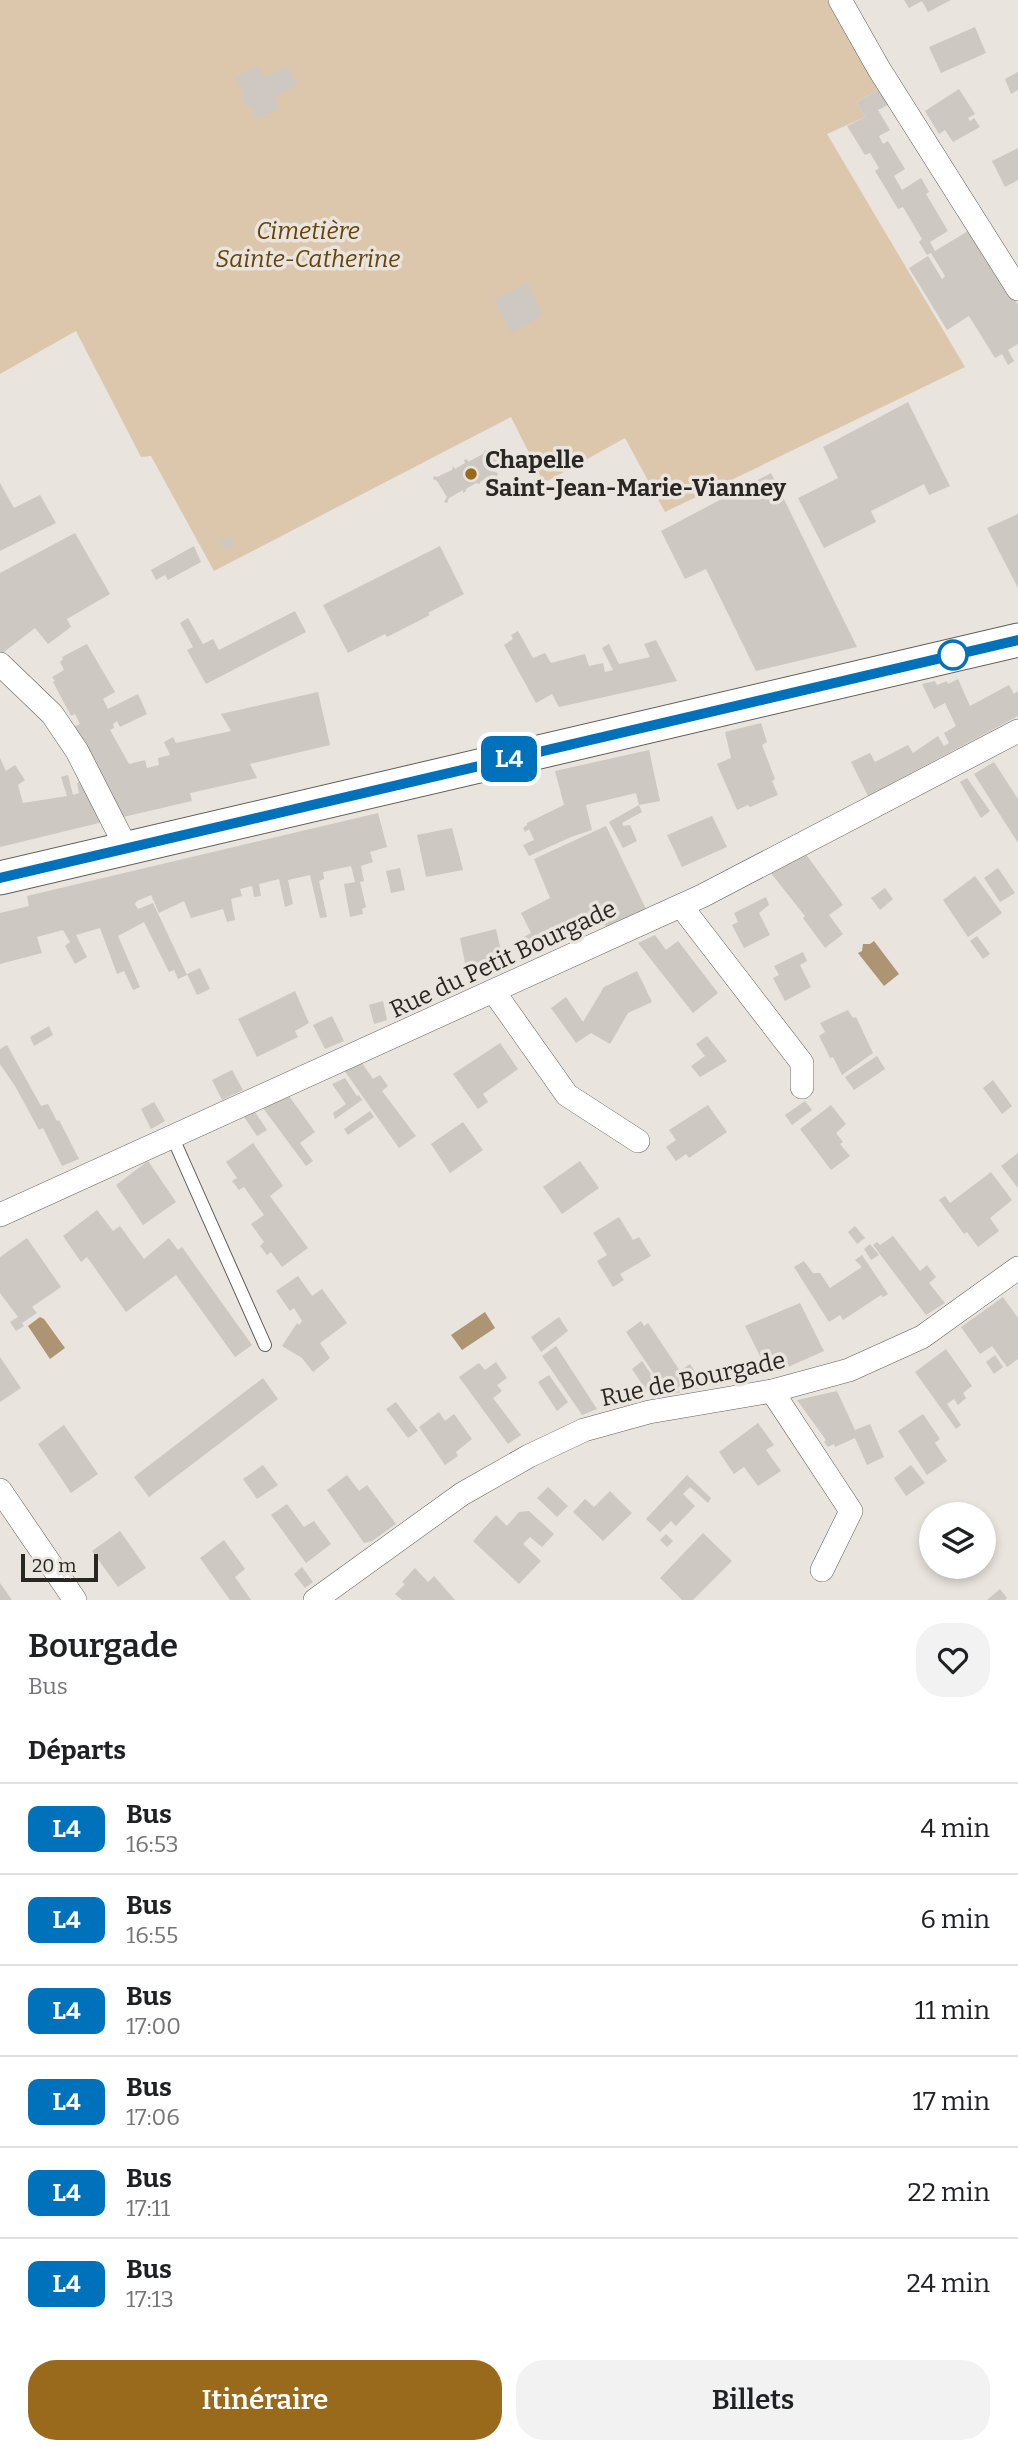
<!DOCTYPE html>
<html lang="fr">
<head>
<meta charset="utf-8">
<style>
  body { margin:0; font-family:Bitter,serif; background:#f2f2f2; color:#202124; height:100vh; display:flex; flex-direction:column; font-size:26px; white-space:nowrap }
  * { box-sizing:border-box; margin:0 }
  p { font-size:23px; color:#757577 }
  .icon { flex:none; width:38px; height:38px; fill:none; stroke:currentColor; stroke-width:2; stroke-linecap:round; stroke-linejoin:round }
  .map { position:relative; height:1600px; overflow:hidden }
  .side { display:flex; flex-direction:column; background:#fff; flex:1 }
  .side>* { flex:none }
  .badge { padding:0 14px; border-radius:10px; font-size:24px; line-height:46px }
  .fabs { position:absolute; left:919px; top:1502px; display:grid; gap:14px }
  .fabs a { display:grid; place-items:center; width:77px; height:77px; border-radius:50%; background:#fff; box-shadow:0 4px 10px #0003; font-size:35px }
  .scale { position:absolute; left:21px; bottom:18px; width:77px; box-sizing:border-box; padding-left:7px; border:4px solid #282724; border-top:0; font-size:19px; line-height:24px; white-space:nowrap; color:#282724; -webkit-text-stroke:5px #e9e4dd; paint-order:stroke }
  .map>.badge { position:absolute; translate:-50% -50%; box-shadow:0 0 0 4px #fff }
  h2 { padding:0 28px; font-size:26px; line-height:63px }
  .round { display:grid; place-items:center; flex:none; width:74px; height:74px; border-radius:28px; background:#f2f2f2 }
  .summary { display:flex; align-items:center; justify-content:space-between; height:119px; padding:0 28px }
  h1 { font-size:33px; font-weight:600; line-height:52px }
  .primary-button { display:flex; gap:14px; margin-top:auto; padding:14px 28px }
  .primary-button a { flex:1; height:80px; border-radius:28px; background:#9a6a1c; color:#fff; font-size:28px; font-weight:600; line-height:80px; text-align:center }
  .primary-button a+a { background:#f2f2f2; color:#202124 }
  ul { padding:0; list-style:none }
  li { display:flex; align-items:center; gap:21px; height:91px; padding:0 28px; border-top:2px solid #e0e0e0 }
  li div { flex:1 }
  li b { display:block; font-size:26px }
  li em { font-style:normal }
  li .badge { min-width:77px; font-weight:700; text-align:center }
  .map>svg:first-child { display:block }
  .green { fill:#dcc7ac }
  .water { fill:#ad9473 }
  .building { fill:#cdc8c1 }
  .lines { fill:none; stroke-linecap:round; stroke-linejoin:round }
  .lane-casing { stroke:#635e59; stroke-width:14 }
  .street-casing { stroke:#635e59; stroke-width:24 }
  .secondary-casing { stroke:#635e59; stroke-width:35 }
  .lane { stroke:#fff; stroke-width:12 }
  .street { stroke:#fff; stroke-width:23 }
  .secondary { stroke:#fff; stroke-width:33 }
  .line-casing { stroke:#fff; stroke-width:16 }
  .line { stroke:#0072bc; stroke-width:10 }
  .poi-dot { fill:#9a6a1c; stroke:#e9e4dd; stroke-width:2.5 }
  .stop-dot { fill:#fff; stroke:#0072bc; stroke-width:3.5 }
  .labels { text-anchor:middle; stroke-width:7; stroke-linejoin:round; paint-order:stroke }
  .park-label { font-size:24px; font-style:italic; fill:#664306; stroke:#e9e4dd }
  .poi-label { font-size:24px; font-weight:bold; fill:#282724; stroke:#e9e4dd; text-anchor:start }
  .street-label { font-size:24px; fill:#282724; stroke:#e9e4dd }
</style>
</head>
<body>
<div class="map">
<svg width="1018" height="1600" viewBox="0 0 1018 1600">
  <rect width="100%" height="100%" fill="#e9e4dd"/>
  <path class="green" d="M0 0H832L882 88 856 102 865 117 827 134 965 367 665 512 625 438 544 483 511 417 214 571 151 456 141 457 76 331 0 374Z"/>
  <g class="water">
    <path d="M874 941 899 974 884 986 858 953 862 951 863 944H870Z"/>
    <path d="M485 1312 495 1328 462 1350 451 1335Z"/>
    <path d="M40 1317 44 1319 65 1348 50 1359 28 1326Z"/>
  </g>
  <g class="building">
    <path d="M904 0H951L928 12 922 1 909 8Z"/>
    <path d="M975 27 986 53 941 73 929 47Z"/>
    <path d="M258 66 264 77 287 66 297 85 274 97 279 108 257 120 250 106H246L241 97 243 92 235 77Z"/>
    <path d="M1018 72V90L1011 94 1005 79Z"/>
    <path d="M882 88 892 103 878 110 890 130 879 136 883 144 888 141 905 169 894 176 902 190 921 178 929 192 926 194 948 231 930 242 935 251 968 231 988 264 991 262 1018 305V344L1008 350 1014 361 1008 365 1002 354 995 358 969 316 947 330 909 268 928 256 942 279 945 276 931 253 927 255 919 242 922 239 903 207 898 209 886 189 875 171 879 168 870 153 865 155 847 126 865 117 856 102Z"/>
    <path d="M959 89 975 114 968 118 970 121 974 118 980 127 953 142 945 130 939 134 925 111Z"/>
    <path d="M1018 148V180L1005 187 992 161Z"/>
    <path d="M527 283 543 315 511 333 494 300Z"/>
    <path d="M908 402 950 486 929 495 924 484 871 511 876 522 824 548 798 498 838 478 823 447Z"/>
    <path d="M506 446 514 458 495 469V472L498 473 497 476 492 475 480 482V484L476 483 466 489V491L463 493V490L449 498 447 503 444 502 447 497 437 481 433 479 434 476 437 477 452 470 453 466 455 469 465 463 464 460 467 459 468 462 483 454 485 450 487 451V456Z"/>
    <path d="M771 473 857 647 756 671 706 569 685 579 661 531Z"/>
    <path d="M0 483 14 508 40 495 56 523 0 551Z"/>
    <path d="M1018 514V588L987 528Z"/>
    <path d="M75 533 110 594 67 619 71 627 48 644 35 628 0 655V573Z"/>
    <path d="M230 536 235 545 225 550 220 541Z"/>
    <path d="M194 546 201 562 168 580 165 575 156 580 151 570Z"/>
    <path d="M440 546 464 594 428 613 430 615 387 637 385 634 348 653 323 605Z"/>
    <path d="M295 611 306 632 206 684 187 650 193 647 180 623 188 618 203 644 213 639 219 650Z"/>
    <path d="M518 631 533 658 545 653 551 663 585 654 589 666 603 663 605 672 613 670 602 648 609 644 619 664 650 657 644 644 656 640 677 681 559 707 552 694 536 703 504 645 513 639 511 635Z"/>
    <path d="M87 644 115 692 103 699 108 709 138 694 147 714 120 727 117 721 113 724 114 728 110 730 129 764 145 760 147 768 159 765 158 758 170 755 164 742 173 737 176 743 231 731 221 714 318 692 330 745 250 764 257 778 190 793 192 801 123 817 73 727 80 724 75 714 71 716 53 682 55 681 52 677 64 670 60 662 63 659 62 657Z"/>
    <path d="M958 679 970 706 1009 685 1014 694 1018 691V716L868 796 851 762 870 753 875 762 908 745 913 753 938 736 944 746 949 743 944 733 956 726 945 703 934 709 922 684 935 681 937 685 947 681 948 684Z"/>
    <path d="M761 723 767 742 762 745 775 779 772 781 778 795 750 807 748 805 737 810 717 764 731 758 725 732Z"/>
    <path d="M649 750 660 801 639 805 636 793 586 805 592 830 571 837 529 856 523 845 534 840 529 829 525 832 523 828 527 825V823L564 805 555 771Z"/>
    <path d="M0 758 6 771 15 765 25 780 18 785 23 803 67 796 61 777 68 775 73 795 79 793 77 783 81 781 103 822 0 847Z"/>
    <path d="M994 762 1018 799V843L974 774Z"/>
    <path d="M967 778 990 811 981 818 960 782Z"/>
    <path d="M639 805 642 812 622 823 623 826 630 825 637 841 623 848 609 822Z"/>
    <path d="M378 813 387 847 370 852 373 862 361 866 364 881 360 882 366 907 362 909 363 914 350 917 344 884 355 882 351 866 323 872 324 879 319 881 327 917 320 918 310 875 288 880 293 904 285 907 279 879 259 884 261 896 254 897 252 886 240 889 242 896 231 899 235 920 227 922 223 909 191 918 184 901 159 913 151 895 137 901 135 904 138 909 153 903 187 975 178 979 174 970 169 972 144 922 118 936 140 987 133 990 124 971 117 974 100 928 76 935 87 957 75 964 65 946 70 942 63 930 37 937 42 953 0 964V913L29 906 27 896Z"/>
    <path d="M712 816 727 847 682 867 667 835Z"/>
    <path d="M606 826 647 911 607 929 602 919 529 957 520 939 531 933 521 913 550 898 534 859Z"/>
    <path d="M452 828 463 870 426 877 417 835Z"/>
    <path d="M805 853 843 905 829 915 843 934 825 948 803 918 805 916 770 872Z"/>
    <path d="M400 868 405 890 391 893 386 871Z"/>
    <path d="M998 868 1015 893 1000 902 984 878Z"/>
    <path d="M975 876 1002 913 968 937 943 900Z"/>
    <path d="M885 888 893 899 880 910 871 898Z"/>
    <path d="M766 897 769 905 759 913 770 935 744 948 732 925 738 922 734 913Z"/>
    <path d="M496 929 503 959 466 968 460 938Z"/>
    <path d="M655 935 666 950 678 941 718 993 693 1013 638 943Z"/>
    <path d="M977 936 990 954 983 959 970 941Z"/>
    <path d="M803 952 807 961 800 965 811 987 785 1001 773 978 779 975 774 966Z"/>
    <path d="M200 968 210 989 197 995 187 974Z"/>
    <path d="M637 971 652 1002 628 1013 610 1044 591 1033 576 1043 551 1008 566 997 583 1022 604 987Z"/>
    <path d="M295 991 309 1023 295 1031 298 1037 257 1057 238 1019Z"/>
    <path d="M383 1001 387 1020 374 1024 369 1005Z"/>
    <path d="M848 1010 853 1018 856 1017 873 1053 842 1075 833 1057 830 1058 819 1036 825 1032 820 1023Z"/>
    <path d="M332 1016 344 1041 325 1049 313 1025Z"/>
    <path d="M49 1026 53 1035 34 1046 30 1037Z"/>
    <path d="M707 1036 727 1061 700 1077 691 1066 705 1056 696 1044Z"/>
    <path d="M500 1043 518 1069 483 1094 488 1102 478 1109 453 1074Z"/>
    <path d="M7 1045 41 1106 48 1104 57 1121 59 1120 79 1159 62 1166 43 1128 39 1130 15 1086 0 1064V1049Z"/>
    <path d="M877 1056 885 1069 854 1090 845 1077Z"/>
    <path d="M362 1063 373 1079 380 1075 388 1086 382 1091 416 1136 399 1148 344 1070Z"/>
    <path d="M232 1070 243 1090 222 1100 212 1080Z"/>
    <path d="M345 1078 357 1096 359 1095 362 1100 335 1119 333 1113 346 1104 332 1084Z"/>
    <path d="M993 1080 1012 1106 1002 1114 983 1088Z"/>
    <path d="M289 1096 315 1132 300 1143 313 1161 306 1166 263 1108Z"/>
    <path d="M805 1101 812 1110 792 1125 785 1115Z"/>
    <path d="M154 1102 165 1121 151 1129 141 1109Z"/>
    <path d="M708 1105 727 1132 689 1158 686 1154 676 1161 666 1147 676 1140 669 1130Z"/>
    <path d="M831 1105 846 1124 836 1133 843 1142 840 1144 850 1156 831 1170 800 1129Z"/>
    <path d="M253 1109 267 1130 257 1136 244 1117Z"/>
    <path d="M370 1111 374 1117 348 1135 344 1129Z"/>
    <path d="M463 1122 483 1150 450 1173 431 1144Z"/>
    <path d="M253 1143 283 1186 270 1196 308 1248 282 1267 271 1252 267 1255 260 1246 264 1242 251 1224 264 1215 244 1187 239 1190 232 1181 237 1178 226 1162Z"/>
    <path d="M1018 1153V1188L1001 1166Z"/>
    <path d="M148 1161 176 1202 143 1225 116 1185Z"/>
    <path d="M580 1161 599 1188 562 1214 543 1187Z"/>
    <path d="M991 1172 1012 1200 990 1218 999 1231 978 1247 967 1232 964 1234 939 1200 945 1196 950 1203Z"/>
    <path d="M97 1210 113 1231 120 1226 144 1259 169 1238 178 1250 182 1247 252 1345 235 1357 176 1275 126 1312 87 1257 81 1262 63 1236Z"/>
    <path d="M619 1217 633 1240 639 1237 651 1256 620 1274 624 1280 613 1287 597 1261 607 1255 593 1233Z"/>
    <path d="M855 1226 865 1238 857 1244 848 1232Z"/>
    <path d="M893 1236 920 1271 927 1265 936 1277 929 1283 945 1303 926 1315 873 1245 877 1242 880 1245Z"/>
    <path d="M27 1238 61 1287 32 1307 37 1313 22 1323 24 1326 16 1331 10 1322 18 1317 0 1293V1257Z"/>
    <path d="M870 1244 879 1255 871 1260 864 1249Z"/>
    <path d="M862 1255 888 1294 883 1297 881 1295 843 1320 840 1315 829 1322 794 1267 804 1261 813 1273H820L830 1288 862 1267 855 1260Z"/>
    <path d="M298 1276 312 1296 322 1289 347 1323 320 1343 330 1358 313 1372 302 1358 282 1346 297 1323 299 1325 302 1321 294 1308 290 1311 276 1291Z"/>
    <path d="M1003 1297 1018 1318V1359L1007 1367 992 1346 980 1354 961 1327Z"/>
    <path d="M800 1303 824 1351 788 1367 781 1352 761 1358 745 1326Z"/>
    <path d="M559 1317 568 1331 541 1352 531 1337Z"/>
    <path d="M641 1321 644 1326 648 1323 680 1371 690 1364 705 1387 668 1395 626 1332Z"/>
    <path d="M556 1346 597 1409 582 1415 542 1356Z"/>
    <path d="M946 1349 972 1386 963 1393 966 1398 958 1405 954 1399 947 1404 961 1425 956 1429 915 1372Z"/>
    <path d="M995 1355 1003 1367 994 1374 986 1362Z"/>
    <path d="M0 1357 21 1388 0 1402Z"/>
    <path d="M642 1361 659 1386 648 1393 632 1369Z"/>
    <path d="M496 1362 507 1378 497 1385 502 1391 493 1398 521 1435 508 1444 459 1377 479 1363 485 1370Z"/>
    <path d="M549 1375 568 1402 557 1411 538 1382Z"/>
    <path d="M263 1378 278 1399 149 1497 134 1477Z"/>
    <path d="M837 1391 855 1430 870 1424 884 1457 867 1465 855 1438 835 1447 834 1444 828 1447 824 1442 826 1440 797 1400Z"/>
    <path d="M396 1402 418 1431 408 1438 386 1409Z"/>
    <path d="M439 1412 445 1421 454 1414 472 1439 456 1452 458 1456 445 1465 419 1427Z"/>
    <path d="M923 1414 940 1439 935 1443 947 1461 927 1475 898 1431Z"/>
    <path d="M758 1423 774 1445 766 1450 781 1471 758 1486 744 1467 734 1474 719 1452Z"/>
    <path d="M64 1425 98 1474 71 1493 38 1444Z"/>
    <path d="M263 1465 278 1485 257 1499 243 1479Z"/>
    <path d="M911 1465 925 1483 906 1496 894 1478Z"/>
    <path d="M347 1475 359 1491 367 1485 396 1524 372 1541 364 1543 327 1490Z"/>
    <path d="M687 1475 711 1498 708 1503 690 1487 683 1494 695 1506 676 1526 671 1521 660 1532 646 1519Z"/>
    <path d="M548 1487 568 1506 557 1517 537 1498Z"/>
    <path d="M610 1491 632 1513 603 1541 573 1512 585 1499 594 1507Z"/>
    <path d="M287 1504 304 1527 314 1521 331 1544 306 1563 271 1515Z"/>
    <path d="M529 1511 554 1534 542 1547 530 1537 523 1544 541 1561 519 1584 473 1541 496 1515 507 1526 519 1512Z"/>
    <path d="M120 1531 146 1568 118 1587 92 1551Z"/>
    <path d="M703 1533 732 1561 693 1600H682L660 1578Z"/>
    <path d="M666 1534 673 1541 667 1547 660 1540Z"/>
    <path d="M224 1540 245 1569 235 1577 251 1600H230L200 1558Z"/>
    <path d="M302 1567 313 1582 305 1588 294 1574Z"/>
    <path d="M415 1568 428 1582 434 1576 455 1600H402L395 1594 405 1584 402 1582Z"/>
    <path d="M0 1583 12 1600H0Z"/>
    <path d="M1000 1589 1007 1598 1005 1600H987Z"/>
  </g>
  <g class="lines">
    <g class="lane-casing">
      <path id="lane" d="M172 1136 265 1345"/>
    </g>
    <g class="street-casing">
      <g id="street">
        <path d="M840 0 879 69 1018 289"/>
        <path d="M0 664 52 714 77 751 127 849"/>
        <path d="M681 906 802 1063V1087"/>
        <path d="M494 992 567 1095 638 1141"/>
        <path d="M0 1215 702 896 1018 731"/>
        <path d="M772 1391 851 1511 822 1570"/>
        <path d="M0 1490 75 1600"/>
        <path d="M315 1600 462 1494 529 1456 584 1430 649 1412 772 1391 849 1370 922 1337 1018 1268"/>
      </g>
    </g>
    <g class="secondary-casing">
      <path id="secondary" d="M0 878 1018 640"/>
    </g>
    <use href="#lane" class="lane"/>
    <use href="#street" class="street"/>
    <use href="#secondary" class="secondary"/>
  </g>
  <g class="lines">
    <g class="line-casing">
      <path id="line" d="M0 878 1018 640"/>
    </g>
    <use href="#line" class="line"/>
  </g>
  <circle class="poi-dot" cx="471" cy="474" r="7"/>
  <circle class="stop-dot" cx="953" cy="655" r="14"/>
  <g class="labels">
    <g class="park-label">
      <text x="308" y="239">Cimetière<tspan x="308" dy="28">Sainte-Catherine</tspan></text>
    </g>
    <g class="poi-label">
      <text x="485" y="468">Chapelle<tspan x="485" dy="28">Saint-Jean-Marie-Vianney</tspan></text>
    </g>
    <g class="street-label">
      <text transform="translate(503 959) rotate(-25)" y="8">Rue du Petit Bourgade</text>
      <text transform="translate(693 1379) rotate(-12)" y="8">Rue de Bourgade</text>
    </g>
  </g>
</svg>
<div class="fabs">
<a><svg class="icon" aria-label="layers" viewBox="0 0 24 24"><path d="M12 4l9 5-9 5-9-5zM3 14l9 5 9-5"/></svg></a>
</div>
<div class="scale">20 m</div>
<b class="badge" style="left:509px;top:759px;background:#0072bc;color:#fff">L4</b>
</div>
<section class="side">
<div class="summary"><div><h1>Bourgade</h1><p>Bus</p></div><a class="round"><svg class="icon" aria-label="heart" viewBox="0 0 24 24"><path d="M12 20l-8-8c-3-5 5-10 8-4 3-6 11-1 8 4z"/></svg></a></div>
<h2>Départs</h2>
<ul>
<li><span class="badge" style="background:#0072bc;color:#fff">L4</span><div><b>Bus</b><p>16:53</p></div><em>4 min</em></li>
<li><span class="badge" style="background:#0072bc;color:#fff">L4</span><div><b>Bus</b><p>16:55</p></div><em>6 min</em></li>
<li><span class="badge" style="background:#0072bc;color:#fff">L4</span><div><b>Bus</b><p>17:00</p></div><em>11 min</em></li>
<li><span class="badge" style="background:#0072bc;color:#fff">L4</span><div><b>Bus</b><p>17:06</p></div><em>17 min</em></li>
<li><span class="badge" style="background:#0072bc;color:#fff">L4</span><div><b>Bus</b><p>17:11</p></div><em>22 min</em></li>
<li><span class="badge" style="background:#0072bc;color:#fff">L4</span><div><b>Bus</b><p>17:13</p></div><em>24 min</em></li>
</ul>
<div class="primary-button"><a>Itinéraire</a><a>Billets</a></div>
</section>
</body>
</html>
